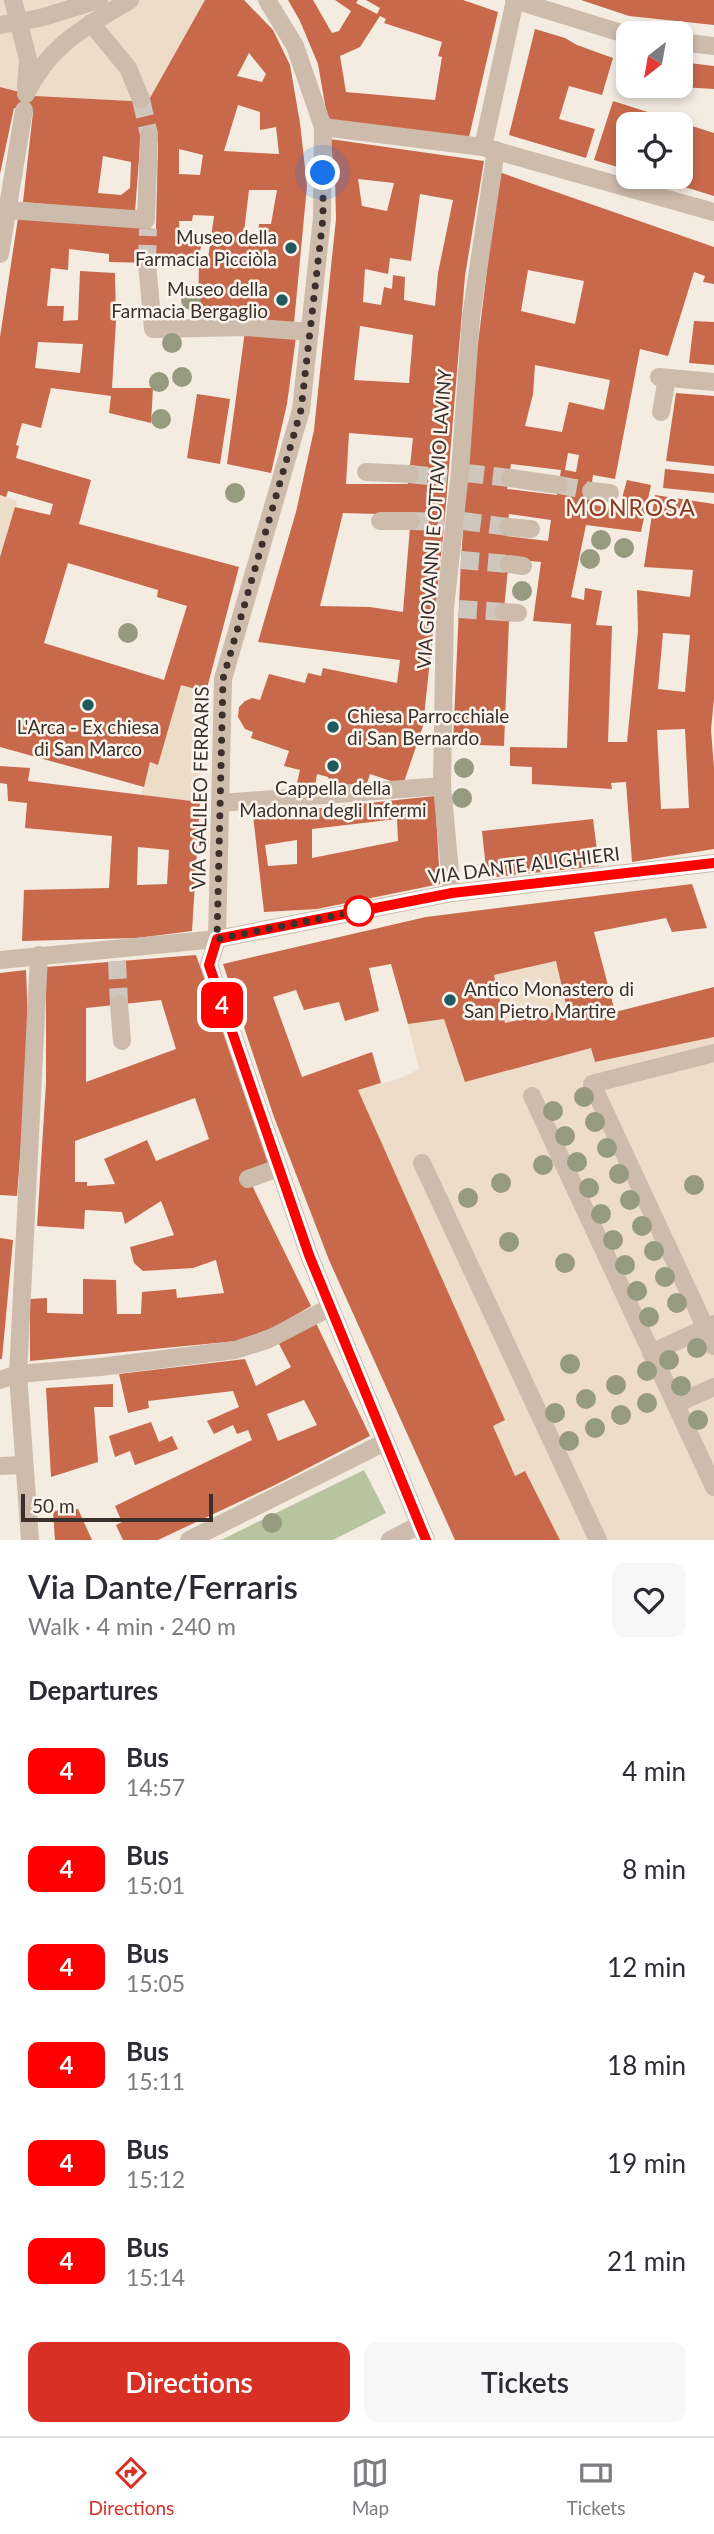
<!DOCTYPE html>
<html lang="en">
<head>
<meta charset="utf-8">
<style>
  body { margin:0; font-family:Lato,sans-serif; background:#f7f7f7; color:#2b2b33; height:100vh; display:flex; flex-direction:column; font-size:26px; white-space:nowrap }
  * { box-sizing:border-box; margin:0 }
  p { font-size:23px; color:#7c7c81 }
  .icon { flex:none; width:38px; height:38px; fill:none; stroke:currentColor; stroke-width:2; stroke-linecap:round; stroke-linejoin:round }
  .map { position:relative; height:1540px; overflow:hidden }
  .details { display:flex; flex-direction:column; background:#fff; flex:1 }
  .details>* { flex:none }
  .badge { padding:0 14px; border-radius:10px; font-size:24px; line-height:46px }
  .needle { width:46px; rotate:211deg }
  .buttons { position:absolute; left:616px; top:21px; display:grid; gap:14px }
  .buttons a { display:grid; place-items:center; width:77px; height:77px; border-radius:14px; background:#fff; box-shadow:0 4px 10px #0003; font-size:35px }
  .scale { position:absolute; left:21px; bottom:18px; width:192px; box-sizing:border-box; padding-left:7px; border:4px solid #3b302b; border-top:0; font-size:19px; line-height:24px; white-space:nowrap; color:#3b302b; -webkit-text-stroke:5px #fbf5ee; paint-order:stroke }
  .you { position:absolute; width:35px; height:35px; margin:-18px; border:5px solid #fff; border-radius:50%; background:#1a73e8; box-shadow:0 0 0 10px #1a73e833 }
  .map>.badge { position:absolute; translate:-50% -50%; box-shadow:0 0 0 4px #fff }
  h2 { padding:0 28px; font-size:26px; line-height:63px }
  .round { display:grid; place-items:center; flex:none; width:74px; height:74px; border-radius:14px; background:#f7f7f7 }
  .headline { display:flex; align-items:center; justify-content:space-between; height:119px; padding:0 28px }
  h1 { font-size:33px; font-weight:600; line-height:52px }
  .button { display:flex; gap:14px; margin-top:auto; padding:14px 28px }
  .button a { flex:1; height:80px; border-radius:14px; background:#d93025; color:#fff; font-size:28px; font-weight:600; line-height:80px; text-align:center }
  .button a+a { background:#f7f7f7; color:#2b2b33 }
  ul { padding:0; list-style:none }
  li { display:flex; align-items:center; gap:21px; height:98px; padding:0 28px }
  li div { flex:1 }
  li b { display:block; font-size:26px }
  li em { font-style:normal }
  li .badge { min-width:77px; font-weight:700; text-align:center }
  .tab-bar { display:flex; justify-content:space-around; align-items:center; height:98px; border-top:2px solid #e1e1e2; background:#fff; font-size:19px; color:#7c7c81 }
  .tab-bar a { display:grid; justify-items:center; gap:4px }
  .tab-bar .on { color:#d93025 }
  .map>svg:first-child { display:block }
  .green { fill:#b8c4a0 }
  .plaza { fill:#ecdcc8 }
  .building { fill:#c8694b; fill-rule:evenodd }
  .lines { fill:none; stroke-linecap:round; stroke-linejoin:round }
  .minor-tunnel { stroke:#cfc6bd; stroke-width:18; stroke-dasharray:18 9; stroke-linecap:butt }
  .minor { stroke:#cdbbac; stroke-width:18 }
  .tree { fill:#969b7f }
  .line-casing { stroke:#fff; stroke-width:16 }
  .line { stroke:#f00; stroke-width:10 }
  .walk { stroke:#3b302b; stroke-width:7; stroke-dasharray:0 12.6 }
  .poi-dot { fill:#1f5a5e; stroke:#fbf5ee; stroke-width:2.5 }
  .stop-dot { fill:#fff; stroke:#f00; stroke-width:3.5 }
  .labels { text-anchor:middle; stroke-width:5; stroke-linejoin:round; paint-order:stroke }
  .poi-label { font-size:19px; fill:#3b302b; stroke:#fbf5ee; text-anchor:end }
  .street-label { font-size:19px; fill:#3b302b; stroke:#fbf5ee }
  .quarter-label { font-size:23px; letter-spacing:2px; fill:#8c3b22; stroke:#fbf5ee }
</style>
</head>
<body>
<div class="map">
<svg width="714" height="1540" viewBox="0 0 714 1540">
  <rect width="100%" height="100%" fill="#f4ebe1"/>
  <path class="green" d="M364 1470 386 1513 333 1540H221Z"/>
  <g class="plaza">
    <path d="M0 0H205L150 98 131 101 35 96 0 87Z"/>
    <path d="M0 495 17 501 0 557Z"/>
    <path d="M181 685 206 692 198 734 200 802 141 795 150 762 158 764Z"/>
    <path d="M556 961 567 1009 505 1023 494 975Z"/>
    <path d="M444 1019 465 1082 591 1048 595 1062 714 1037V1540H560L525 1472 515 1476 493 1426 504 1420 358 1090 399 1079 419 1069 408 1024Z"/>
  </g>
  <g class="building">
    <path d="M205 0H244L273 30 290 65 300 123 307 186 294 323H198L199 259H208L214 216 193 215 192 221H179L180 239H202L199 259 155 256V263L109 262V254L69 249 68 270 51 268 47 306H64L63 321 78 320 80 271 115 273 116 321 112 388H153L151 423 109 413 111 396 51 388 41 428 22 423 16 445 19 446 16 458 91 480 79 524 239 567 206 692 181 685 158 765 150 762 144 787 0 747V557L15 507 50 515 53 504 8 491 6 497 0 495V337L18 218 156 229 158 143 156 138 141 132 135 212 23 202 33 112 14 108 0 174V87L35 96 131 101 150 98ZM249 53 266 74 262 82 237 76ZM238 105 260 112V130L276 127 279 154 224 151ZM179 149 203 155 200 175 179 174ZM103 156 131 162 130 188 121 195 98 193ZM249 190H277L271 224H259L257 241 243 240ZM38 342 83 344 80 373 35 368ZM68 563 158 590 157 597 187 606 164 680 44 643Z"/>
    <path d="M288 0H313L332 33 339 31 351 11 335 0H358L356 3 377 14 380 8 366 0H463L498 12 469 137 328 122 318 64 300 21ZM380 16 386 19 384 23 442 42 438 56 442 57 435 100 346 92 340 56 360 47Z"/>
    <path d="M581 0H714V25L629 16Z"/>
    <path d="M535 29 565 38 577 45 613 58 602 95 569 86 559 119 595 129 586 158 509 135Z"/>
    <path d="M681 62 714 66V89L681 87Z"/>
    <path d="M613 101 714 133V196L652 177H681V124H628V170L594 160Z"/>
    <path d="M330 139 484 161 465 276 444 527 423 726 403 785 370 774 366 786 332 788 328 777 317 774 315 786 297 783 300 770 284 766 289 751 251 738 253 732 245 729 238 717 239 707 245 701 252 698 260 700 269 674 305 683 308 673 321 676 323 668 397 683 400 660 258 642 296 512 314 430 336 219 335 177ZM358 179 394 183 387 211 362 206ZM420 194 453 200 438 273 435 306 404 300 405 277 393 275 392 289 384 287 381 305 363 302 365 269 388 274 390 258 411 261ZM360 326 413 335 409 383 354 380ZM349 433 413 438 408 484H346ZM343 513 411 515 403 612 370 607 320 606Z"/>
    <path d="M499 172 714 247V284L703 282 705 276 694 272 668 356 640 349 615 479 593 475 589 504 619 509 627 480 651 485 641 532 586 525 571 597 584 600 585 588 602 591 596 625 612 626 608 742H627L638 631 637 590 690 597 693 570 644 567 655 495 714 504V698L711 730 714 768V849L632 862 626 782 611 783 612 789 532 784V767L510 766V747L567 748 571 624 533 621 541 562 509 559 503 619 509 620 504 746 453 744 461 560 473 384ZM528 270 584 281 575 324 521 311ZM535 365 610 380 604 410 569 402 562 432 525 426 533 394ZM568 453 579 455 576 472 565 470ZM511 464 561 470 557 495 507 489ZM509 514 551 520 548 541 506 536ZM663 633 690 635 685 692 658 689ZM685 729 689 808 661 809 657 730Z"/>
    <path d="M694 321 714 322V365L689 363Z"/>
    <path d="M245 331 296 337 287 404 271 473 227 464Z"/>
    <path d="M676 393 714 396V466L666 461Z"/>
    <path d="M197 394 230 399 220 464 187 458Z"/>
    <path d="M665 469 714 474V493L663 488Z"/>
    <path d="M0 766 30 768 28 781 200 802 192 931 137 938 22 941 24 890 109 888 112 836 25 828 27 803 8 801 7 784 0 783ZM138 847 169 850 167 884 137 885Z"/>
    <path d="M435 796 440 884 317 909 264 912 253 815ZM397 819 398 841 312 858V829ZM297 840V864L268 866 265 845Z"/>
    <path d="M593 819 599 866 487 878 482 831Z"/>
    <path d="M692 884 707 928 672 932 666 918 594 932 615 1012 714 987V1037L595 1062 591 1048 465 1082 444 1019 408 1024 391 964 369 968 379 1011 345 1021 339 1002 304 1010 296 990 273 997 302 1077 372 1052 381 1083 358 1090 505 1420 493 1426 515 1476 525 1471 560 1540H455L329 1260 274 1117 223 964 426 917ZM556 961 567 1009 505 1023 494 975Z"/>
    <path d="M196 955 270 1163 245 1171 311 1306 275 1327 237 1341 30 1361V1299L47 1298V1313L83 1314V1279L116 1280 117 1314H141L142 1292 176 1289 177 1298 224 1293 216 1260 193 1268 143 1271 134 1263 130 1247 174 1235 161 1201 125 1224 122 1212 85 1210 84 1229 37 1226 46 1083V967ZM161 1000 176 1049 86 1082V1008ZM195 1098 209 1139 156 1161 147 1140 104 1159 115 1184 87 1186V1182H75V1141Z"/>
    <path d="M26 970 29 1044 17 1196 0 1195V973Z"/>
    <path d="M0 1238 13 1240 2 1359H0Z"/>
    <path d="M316 1323 370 1436 275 1485 158 1540H123L116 1525 122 1522 115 1506 252 1440 248 1430 237 1434 233 1425 214 1434 207 1421 239 1407 233 1391 148 1401 149 1408 128 1413 119 1374 245 1359 256 1386 291 1367 278 1342ZM304 1400 317 1425 278 1441 267 1414Z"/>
    <path d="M113 1384V1407H94L98 1462 51 1477 46 1388Z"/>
    <path d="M151 1422 159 1442 172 1436 178 1449 135 1465 130 1451 115 1457 109 1436Z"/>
    <path d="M78 1509 92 1540H55L53 1511Z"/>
  </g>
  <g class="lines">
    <g class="minor-tunnel">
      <path d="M141 99 149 135"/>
      <path d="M147 263 148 229"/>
      <path d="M466 473 510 478"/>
      <path d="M410 474 447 478"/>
      <path d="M559 485 591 491"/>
      <path d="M411 521 444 522"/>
      <path d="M463 521 508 527"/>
      <path d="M461 560 509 564"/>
      <path d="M459 609 504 612"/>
      <path d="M117 961 119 1004"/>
    </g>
    <g class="minor">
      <path d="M13 0 28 59 26 87"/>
      <path d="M267 0 295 46 323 127 322 218 301 410 223 679 217 939 209 965 309 1255 426 1540"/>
      <path d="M514 0 628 35"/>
      <path d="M91 23 128 68 141 99"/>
      <path d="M0 25 40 18 99 0"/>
      <path d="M681 42 714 46"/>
      <path d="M26 94C49 45 85 27 130 0"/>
      <path d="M323 127 483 147 714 212"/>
      <path d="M483 147 515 0"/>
      <path d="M7 210 146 220 149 135"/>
      <path d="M0 254 24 110"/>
      <path d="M147 263 153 329 246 327 310 332"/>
      <path d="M659 377 714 382"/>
      <path d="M661 412 667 378"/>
      <path d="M366 472 410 474"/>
      <path d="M510 478 559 485"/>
      <path d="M591 491 610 493"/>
      <path d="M380 521H411"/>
      <path d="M508 527 531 529"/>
      <path d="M509 564 523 566"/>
      <path d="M504 612 518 613"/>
      <path d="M221 803 442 786"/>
      <path d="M452 893 442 786 445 608 460 472 471 317 496 150"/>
      <path d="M0 960 217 939 452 893 714 863"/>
      <path d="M119 1004 122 1041"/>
      <path d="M714 1053 592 1084 714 1346"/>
      <path d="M532 1096 714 1487"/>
      <path d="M422 1163 598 1540"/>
      <path d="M248 1179 278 1168"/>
      <path d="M651 1353 714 1324"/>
      <path d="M0 1380 18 1374 100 1367 235 1350 267 1340 329 1308"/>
      <path d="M676 1404 714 1387"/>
      <path d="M0 1466 23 1465"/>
      <path d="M30 1540 18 1374 39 955"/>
      <path d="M189 1540 385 1442"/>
      <path d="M390 1540 419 1525"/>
    </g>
  </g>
  <g class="tree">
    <circle cx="191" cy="300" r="10"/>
    <circle cx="172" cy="343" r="10"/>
    <circle cx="182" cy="377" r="10"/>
    <circle cx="159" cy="382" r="10"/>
    <circle cx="161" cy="419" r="10"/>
    <circle cx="235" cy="493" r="10"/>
    <circle cx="601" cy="540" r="10"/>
    <circle cx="624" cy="548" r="10"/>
    <circle cx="590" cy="559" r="10"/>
    <circle cx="522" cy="591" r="10"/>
    <circle cx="128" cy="633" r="10"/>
    <circle cx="464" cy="768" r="10"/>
    <circle cx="462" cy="798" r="10"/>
    <circle cx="584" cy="1097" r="10"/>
    <circle cx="553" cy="1111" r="10"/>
    <circle cx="595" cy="1122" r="10"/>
    <circle cx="565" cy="1136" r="10"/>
    <circle cx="607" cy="1148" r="10"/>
    <circle cx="577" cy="1162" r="10"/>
    <circle cx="543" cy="1165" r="10"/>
    <circle cx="619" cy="1174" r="10"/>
    <circle cx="501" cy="1183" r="10"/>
    <circle cx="694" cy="1185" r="10"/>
    <circle cx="589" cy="1188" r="10"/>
    <circle cx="468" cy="1198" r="10"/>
    <circle cx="630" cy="1200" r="10"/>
    <circle cx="601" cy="1214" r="10"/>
    <circle cx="642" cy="1226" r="10"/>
    <circle cx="613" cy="1240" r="10"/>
    <circle cx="509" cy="1242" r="10"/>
    <circle cx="654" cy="1251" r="10"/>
    <circle cx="565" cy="1263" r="10"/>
    <circle cx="625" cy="1265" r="10"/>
    <circle cx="665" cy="1277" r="10"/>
    <circle cx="637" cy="1291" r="10"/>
    <circle cx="677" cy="1303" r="10"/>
    <circle cx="649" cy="1317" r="10"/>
    <circle cx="697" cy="1348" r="10"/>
    <circle cx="669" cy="1360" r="10"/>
    <circle cx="570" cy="1364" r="10"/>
    <circle cx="647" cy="1371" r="10"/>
    <circle cx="616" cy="1385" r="10"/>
    <circle cx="681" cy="1386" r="10"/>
    <circle cx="586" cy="1399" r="10"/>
    <circle cx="647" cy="1403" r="10"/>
    <circle cx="555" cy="1413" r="10"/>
    <circle cx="621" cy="1415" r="10"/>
    <circle cx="698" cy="1420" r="10"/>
    <circle cx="595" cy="1428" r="10"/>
    <circle cx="569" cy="1441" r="10"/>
    <circle cx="272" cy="1523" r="10"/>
  </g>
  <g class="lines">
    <g class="line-casing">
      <path id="line" d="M426 1540 309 1255 209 965 217 939 452 893 714 863"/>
    </g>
    <use href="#line" class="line"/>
    <path class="walk" d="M323 173V218L301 410 223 679 217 939 359 911"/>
  </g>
  <g class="poi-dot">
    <circle cx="291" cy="248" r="7"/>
    <circle cx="282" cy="300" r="7"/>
    <circle cx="88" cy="705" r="7"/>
    <circle cx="333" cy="727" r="7"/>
    <circle cx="333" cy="766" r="7"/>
    <circle cx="450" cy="1000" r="7"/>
  </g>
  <circle class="stop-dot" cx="359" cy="911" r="14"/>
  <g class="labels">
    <g class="poi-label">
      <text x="277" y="244">Museo della<tspan x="277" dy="22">Farmacia Picciòla</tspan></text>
      <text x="268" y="296">Museo della<tspan x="268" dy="22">Farmacia Bergaglio</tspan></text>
      <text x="347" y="723" text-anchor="start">Chiesa Parrocchiale<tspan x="347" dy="22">di San Bernardo</tspan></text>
      <text x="88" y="734" text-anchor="middle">L'Arca - Ex chiesa<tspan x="88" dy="22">di San Marco</tspan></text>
      <text x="333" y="795" text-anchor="middle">Cappella della<tspan x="333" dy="22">Madonna degli Infermi</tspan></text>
      <text x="464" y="996" text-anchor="start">Antico Monastero di<tspan x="464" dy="22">San Pietro Martire</tspan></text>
    </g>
    <g class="street-label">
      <text transform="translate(434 519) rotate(-86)" y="7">VIA GIOVANNI E OTTAVIO LAVINY</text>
      <text transform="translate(200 788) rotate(-89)" y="7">VIA GALILEO FERRARIS</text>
      <text transform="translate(524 865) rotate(-7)" y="7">VIA DANTE ALIGHIERI</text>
    </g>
    <g class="quarter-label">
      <text x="631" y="516">MONROSA</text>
    </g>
  </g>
</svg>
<div class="buttons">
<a><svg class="needle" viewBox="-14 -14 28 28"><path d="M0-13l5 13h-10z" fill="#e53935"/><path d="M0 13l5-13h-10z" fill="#7c7c81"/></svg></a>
<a><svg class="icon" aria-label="locate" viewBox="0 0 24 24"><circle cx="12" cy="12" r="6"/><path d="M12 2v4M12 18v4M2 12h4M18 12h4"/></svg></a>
</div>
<div class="scale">50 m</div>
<div class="you" style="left:323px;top:173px"></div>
<b class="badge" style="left:222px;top:1005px;background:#f00;color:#fff">4</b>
</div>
<section class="details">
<div class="headline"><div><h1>Via Dante/Ferraris</h1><p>Walk · 4 min · 240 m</p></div><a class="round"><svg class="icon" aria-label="heart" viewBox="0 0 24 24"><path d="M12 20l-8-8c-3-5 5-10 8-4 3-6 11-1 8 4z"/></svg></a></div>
<h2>Departures</h2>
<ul>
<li><span class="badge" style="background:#f00;color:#fff">4</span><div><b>Bus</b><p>14:57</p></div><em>4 min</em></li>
<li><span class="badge" style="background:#f00;color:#fff">4</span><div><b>Bus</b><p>15:01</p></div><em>8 min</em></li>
<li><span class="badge" style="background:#f00;color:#fff">4</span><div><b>Bus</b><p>15:05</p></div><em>12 min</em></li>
<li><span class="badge" style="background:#f00;color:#fff">4</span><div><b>Bus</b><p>15:11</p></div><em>18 min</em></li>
<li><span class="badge" style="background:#f00;color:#fff">4</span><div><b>Bus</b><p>15:12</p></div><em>19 min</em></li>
<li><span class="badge" style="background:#f00;color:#fff">4</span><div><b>Bus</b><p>15:14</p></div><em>21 min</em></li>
</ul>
<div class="button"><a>Directions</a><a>Tickets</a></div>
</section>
<nav class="tab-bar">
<a class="on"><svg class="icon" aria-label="directions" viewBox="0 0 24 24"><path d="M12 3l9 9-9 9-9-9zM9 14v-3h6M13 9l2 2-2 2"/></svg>Directions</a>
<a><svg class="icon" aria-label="map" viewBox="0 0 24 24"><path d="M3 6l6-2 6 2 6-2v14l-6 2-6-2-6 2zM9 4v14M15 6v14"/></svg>Map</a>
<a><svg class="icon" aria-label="tickets" viewBox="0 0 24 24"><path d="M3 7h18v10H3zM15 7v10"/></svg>Tickets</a>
</nav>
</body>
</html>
